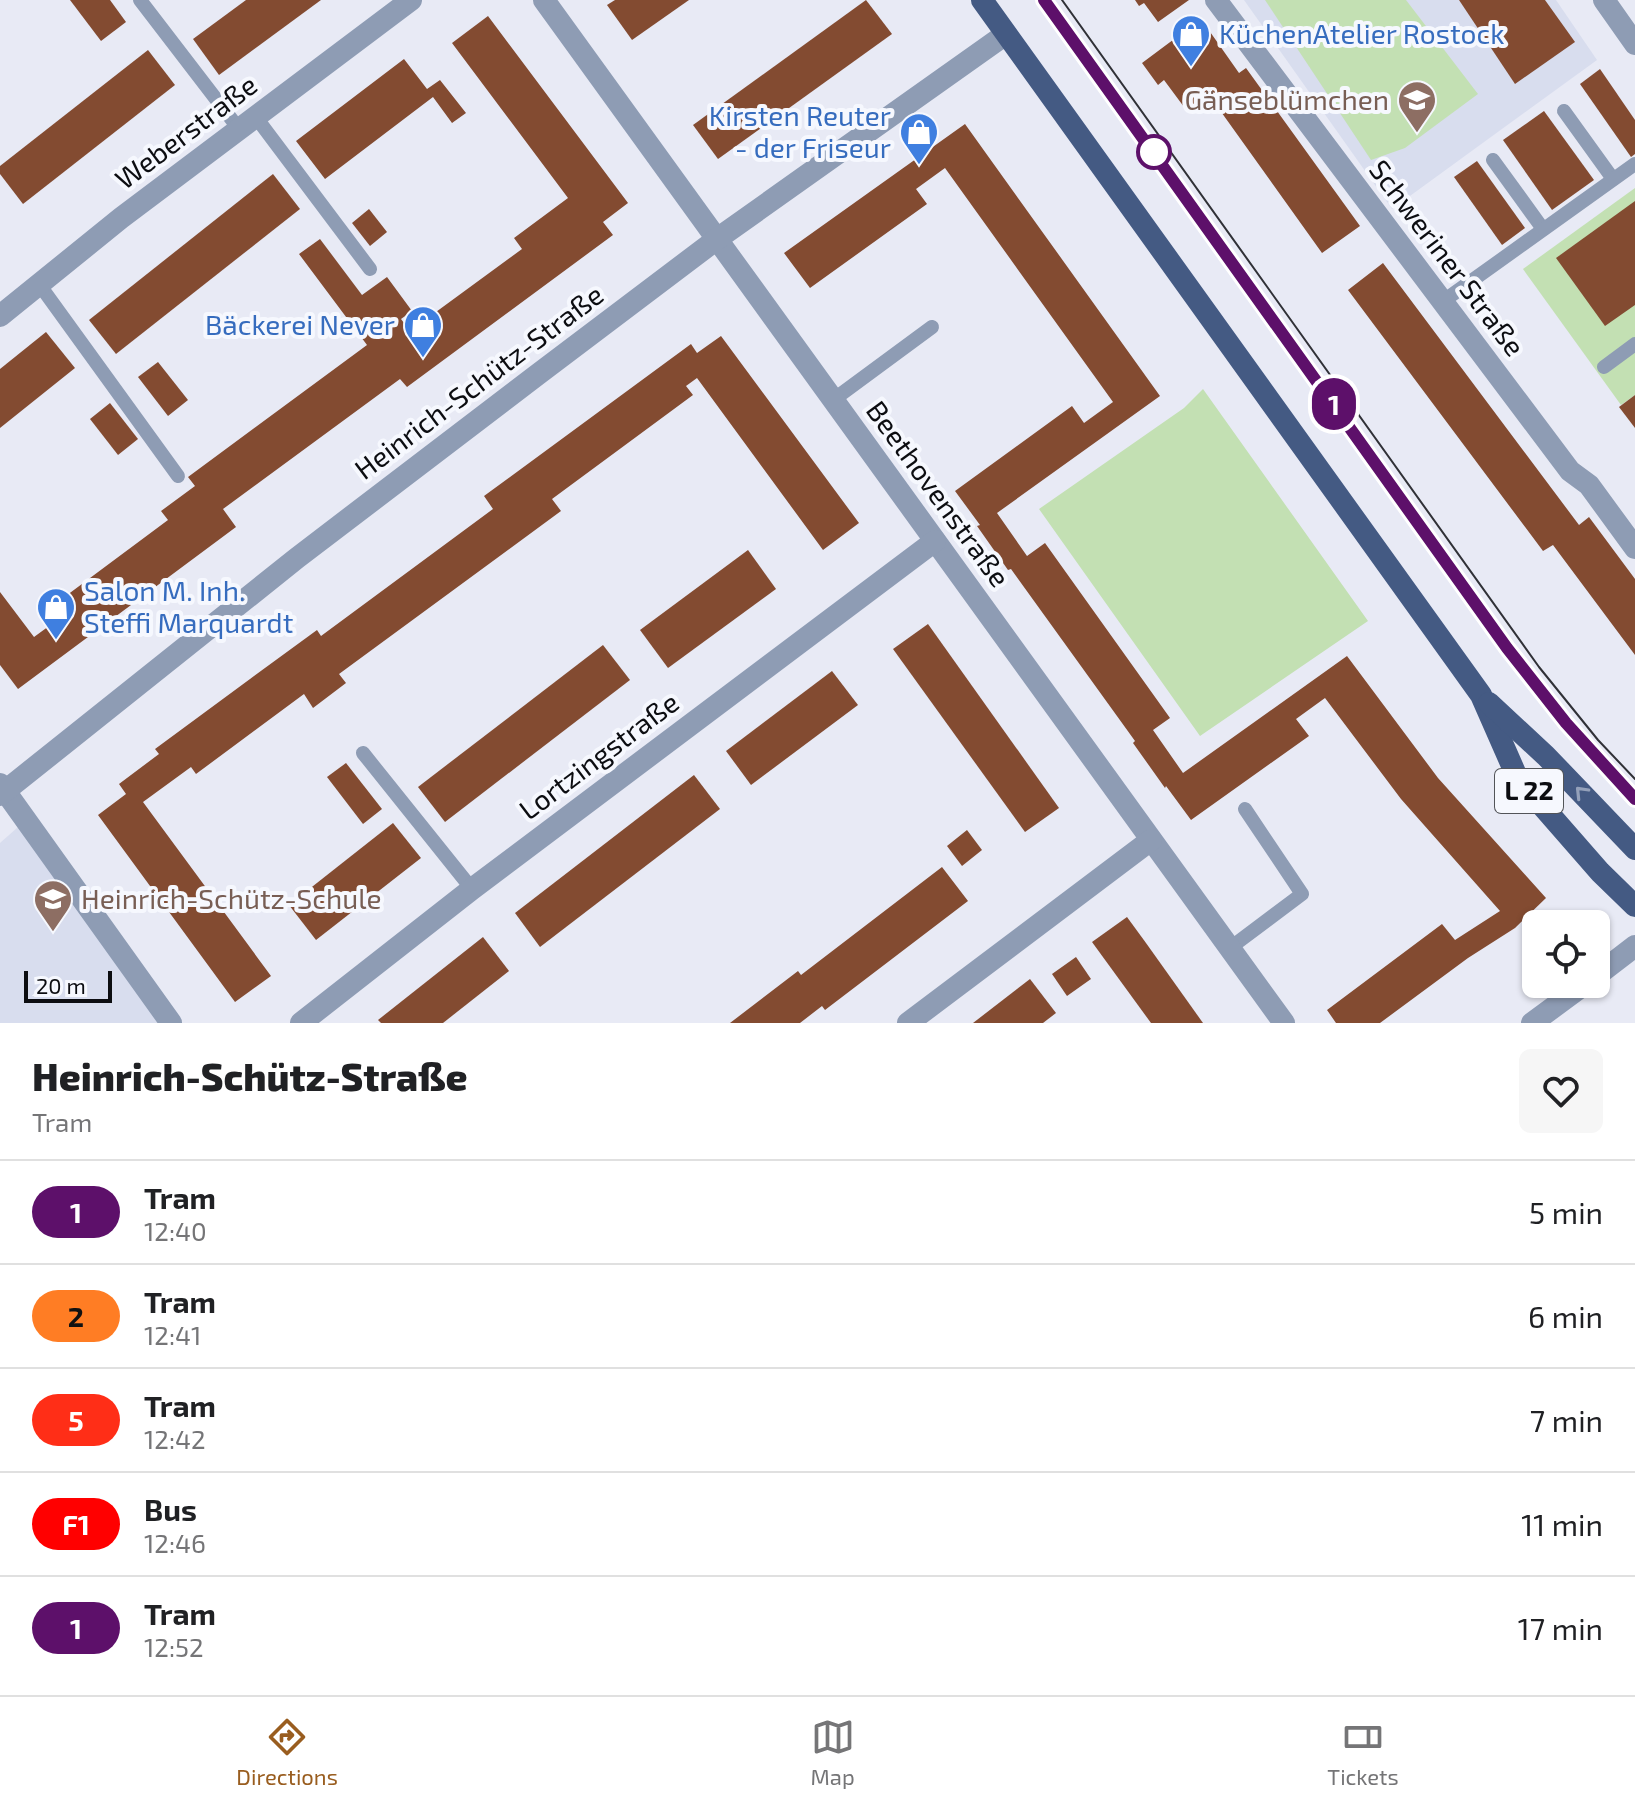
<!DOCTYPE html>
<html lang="en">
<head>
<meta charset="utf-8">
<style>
  body { margin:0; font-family:"Exo 2",sans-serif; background:#f6f6f6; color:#202124; height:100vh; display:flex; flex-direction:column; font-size:30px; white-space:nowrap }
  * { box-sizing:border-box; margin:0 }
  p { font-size:26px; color:#757577 }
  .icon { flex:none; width:44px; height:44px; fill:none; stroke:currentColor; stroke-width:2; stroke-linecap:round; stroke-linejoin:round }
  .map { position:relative; height:1023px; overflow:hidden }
  .side { display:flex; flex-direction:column; background:#fff; flex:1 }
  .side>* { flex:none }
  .badge { padding:0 16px; border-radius:26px; font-size:28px; line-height:52px }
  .controls { position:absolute; left:1522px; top:910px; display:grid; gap:16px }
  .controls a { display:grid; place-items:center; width:88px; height:88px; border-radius:12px; background:#fff; box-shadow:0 2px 6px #0004; font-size:40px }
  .scale { position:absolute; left:24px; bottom:20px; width:88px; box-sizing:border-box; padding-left:8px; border:4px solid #0c0d11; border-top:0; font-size:22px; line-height:28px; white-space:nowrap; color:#0c0d11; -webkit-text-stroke:6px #f6f8fe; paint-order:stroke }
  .map>.badge { position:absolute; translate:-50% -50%; box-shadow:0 0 0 4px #fff }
  .round { display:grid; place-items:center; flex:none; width:84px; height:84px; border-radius:12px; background:#f6f6f6 }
  .overview { display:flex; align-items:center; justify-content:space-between; height:136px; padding:0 32px }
  h1 { font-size:38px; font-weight:800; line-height:60px }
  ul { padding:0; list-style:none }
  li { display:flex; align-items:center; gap:24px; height:104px; padding:0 32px; border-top:2px solid #e0e0e0 }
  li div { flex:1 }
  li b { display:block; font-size:30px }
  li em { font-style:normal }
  li .badge { min-width:88px; font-weight:700; text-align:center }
  .dock { display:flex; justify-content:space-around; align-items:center; height:112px; border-top:2px solid #e0e0e0; background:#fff; font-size:22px; color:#757577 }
  .dock a { display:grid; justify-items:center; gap:4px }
  .dock .on { color:#995d1f }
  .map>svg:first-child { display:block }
  .built { fill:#d8ddee }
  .green { fill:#c3e0b3 }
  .building { fill:#834b31 }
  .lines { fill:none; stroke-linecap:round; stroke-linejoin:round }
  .service { stroke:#8e9cb4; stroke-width:14 }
  .minor { stroke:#8e9cb4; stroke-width:22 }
  .tertiary { stroke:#8e9cb4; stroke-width:22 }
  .primary { stroke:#445a83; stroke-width:22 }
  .tram { stroke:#303137; stroke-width:2 }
  .oneway { stroke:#94a1ba }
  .line-casing { stroke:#fff; stroke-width:18 }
  .line { stroke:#5d106a; stroke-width:12 }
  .stop-dot { fill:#fff; stroke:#5d106a; stroke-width:4 }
  .labels { text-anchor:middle; stroke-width:8; stroke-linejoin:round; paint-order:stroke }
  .shield { fill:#f6f8fe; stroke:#525458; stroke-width:2 }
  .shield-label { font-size:26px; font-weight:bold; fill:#0c0d11 }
  .shop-label { font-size:28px; fill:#366cbe; stroke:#f6f8fe; text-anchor:start }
  .education-label { font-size:28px; fill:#785e54; stroke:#f6f8fe; text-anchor:end }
  .street-label { font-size:28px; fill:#0c0d11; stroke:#f6f8fe }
</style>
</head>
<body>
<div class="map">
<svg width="1635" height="1023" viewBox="0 0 1635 1023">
  <rect width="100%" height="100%" fill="#e8eaf5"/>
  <g class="built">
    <path d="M1244 0H1556L1597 60 1392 209Z"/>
    <path d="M26 820 171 1023H0V843Z"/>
  </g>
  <g class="green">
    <path d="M1265 0H1406L1478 94 1405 148 1371 160Z"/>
    <path d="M1635 188V395L1621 405 1523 269Z"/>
    <path d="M1203 389 1368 621 1200 736 1039 509 1184 408Z"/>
  </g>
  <g class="building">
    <path d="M70 0H110L126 22 101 41Z"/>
    <path d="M246 0H321L219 75 193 39Z"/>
    <path d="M615 0H689L632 40 607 5Z"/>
    <path d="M866 0 892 34 718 159 693 125Z"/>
    <path d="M1135 0H1189L1158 22 1144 3 1139 6Z"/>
    <path d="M1459 0H1545L1575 42 1515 84Z"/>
    <path d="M488 16 628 203 603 222 613 235 407 387 400 379 223 509 236 527 18 689 0 665V592L34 637 60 618 51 607 168 520 161 511 195 486 188 477 367 345 299 254 320 239 362 295 387 277 412 311 401 319 410 331 522 249 514 238 568 198 452 43Z"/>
    <path d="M1201 19 1239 73 1246 68 1360 226 1322 253 1209 95 1187 111 1164 80 1158 85 1142 63Z"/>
    <path d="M148 50 175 85 23 204 0 174V166Z"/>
    <path d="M404 59 427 89 440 80 466 113 452 123 433 97 325 179 296 141Z"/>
    <path d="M1600 69 1635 120V154L1631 157 1580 84Z"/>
    <path d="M1544 111 1594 180 1552 210 1503 140Z"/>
    <path d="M965 124 1160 396 997 513 1027 556 1045 543 1170 718 1153 730 1183 773 1347 656 1438 778 1546 898 1515 928 1468 958 1380 1023H1336L1327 1010 1442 924 1455 940 1500 911 1401 799 1325 698 1296 719 1309 736 1191 820 1166 786 1165 788 1133 743 1135 741 1011 569 1008 570 977 526 980 525 955 491 1072 406 1084 423 1113 402 945 168 916 189 927 204 810 288 784 253Z"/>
    <path d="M1477 161 1525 228 1502 245 1454 177Z"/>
    <path d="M273 174 300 209 116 354 89 320Z"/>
    <path d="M1635 201V305L1605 326 1556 258Z"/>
    <path d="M369 209 387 232 370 246 352 223Z"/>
    <path d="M1383 263 1579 525 1589 517 1635 579V655L1553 545 1543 551 1348 290Z"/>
    <path d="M46 332 75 368 0 428V369Z"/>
    <path d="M721 336 859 523 823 550 697 378 686 386 693 395 552 499 561 511 339 674 346 683 313 708 304 694 196 774 191 767 143 802 271 976 235 1002 98 815 126 794 119 784 159 754 155 749 250 679 317 630 321 636 493 509 484 496 691 344 697 353Z"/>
    <path d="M158 362 188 400 168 416 138 377Z"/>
    <path d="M1635 395V428L1619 407Z"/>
    <path d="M110 403 138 439 118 455 90 419Z"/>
    <path d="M748 550 776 589 668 668 640 630Z"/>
    <path d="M928 624 1059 808 1025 832 893 649Z"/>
    <path d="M603 645 630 680 445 822 418 787Z"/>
    <path d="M832 671 858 705 751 785 726 751Z"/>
    <path d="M346 763 382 809 363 824 327 777Z"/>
    <path d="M694 775 720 809 540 947 515 913Z"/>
    <path d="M393 823 421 858 316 940 289 905Z"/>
    <path d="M967 830 982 850 962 866 947 846Z"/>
    <path d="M942 867 968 901 825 1010 822 1006 800 1023H730L798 971 801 975Z"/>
    <path d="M1127 917 1146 943 1203 1023H1151L1092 942Z"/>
    <path d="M483 937 509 971 443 1023H381L378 1020Z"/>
    <path d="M1076 957 1091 979 1067 996 1052 974Z"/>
    <path d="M1030 979 1056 1013 1043 1023H973Z"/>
  </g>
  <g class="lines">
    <g class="service">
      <path d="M140 0 239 129"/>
      <path d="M1564 111 1613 179"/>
      <path d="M255 116 370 269"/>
      <path d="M1493 160 1543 229"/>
      <path d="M39 284 178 476"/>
      <path d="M1442 302 1635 164"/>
      <path d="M1604 367 1635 344"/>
      <path d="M833 400 932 327"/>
      <path d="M363 753 472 889"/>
      <path d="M1230 948 1302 894 1245 809"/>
    </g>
    <g class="minor">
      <path d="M544 0 1284 1023"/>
      <path d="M1216 0 1570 471 1589 485 1635 548"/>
      <path d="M1604 0 1635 44"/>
      <path d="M0 316 121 218 411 0"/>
      <path d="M0 784 171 1023"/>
      <path d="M0 795 297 558 537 375 717 239 1006 34"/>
      <path d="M301 1023 472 889 935 541"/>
      <path d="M908 1023 1151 840"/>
    </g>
    <g class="tertiary">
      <path d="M1596 976 1635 946"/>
      <path d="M1532 1023 1585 984"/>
    </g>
    <g class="primary">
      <path d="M982 0 1481 695 1517 777 1600 872 1635 906"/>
      <path d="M1489 703 1546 756 1635 849"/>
    </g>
    <g class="tram">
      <path d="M1044 0 1507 648C1547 701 1588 752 1635 799"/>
      <path d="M1062 0 1539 667 1598 740 1635 779"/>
    </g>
  </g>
  <defs><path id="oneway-chevron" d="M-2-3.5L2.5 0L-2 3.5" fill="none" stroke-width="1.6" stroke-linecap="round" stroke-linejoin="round" transform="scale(2)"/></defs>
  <use class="oneway" href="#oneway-chevron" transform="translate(1581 792) rotate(-134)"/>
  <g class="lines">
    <g class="line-casing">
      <path id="line" d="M1044 0 1507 648 1566 723 1635 799"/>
    </g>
    <use href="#line" class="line"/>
  </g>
  <defs>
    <g id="shop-pin" transform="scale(2)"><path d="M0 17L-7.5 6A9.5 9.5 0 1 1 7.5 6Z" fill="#3f7fe0" stroke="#f6f8fe"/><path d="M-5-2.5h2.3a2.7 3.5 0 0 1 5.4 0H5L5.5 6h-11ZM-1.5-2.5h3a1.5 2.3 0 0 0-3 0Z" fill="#fff"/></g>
    <g id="school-pin" transform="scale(2)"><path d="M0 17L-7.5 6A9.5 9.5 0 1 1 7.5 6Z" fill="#8d6e63" stroke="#f6f8fe"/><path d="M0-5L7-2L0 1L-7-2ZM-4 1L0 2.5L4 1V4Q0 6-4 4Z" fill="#fff"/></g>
  </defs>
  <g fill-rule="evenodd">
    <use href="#shop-pin" x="1191" y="34"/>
    <use href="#school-pin" x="1417" y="100"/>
    <use href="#shop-pin" x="919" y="132"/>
    <use href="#shop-pin" x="423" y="325"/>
    <use href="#shop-pin" x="56" y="607"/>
    <use href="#school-pin" x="53" y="899"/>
  </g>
  <circle class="stop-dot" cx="1154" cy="152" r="16"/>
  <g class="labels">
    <rect class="shield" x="1495" y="769" width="68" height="44" rx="6"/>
    <g class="shield-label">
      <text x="1529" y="800">L 22</text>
    </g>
    <g class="shop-label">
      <text x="1219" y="44">KüchenAtelier Rostock</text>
      <text x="891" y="126" text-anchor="end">Kirsten Reuter<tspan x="891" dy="32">- der Friseur</tspan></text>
      <text x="395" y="335" text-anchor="end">Bäckerei Never</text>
      <text x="84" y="601">Salon M. Inh.<tspan x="84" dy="32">Steffi Marquardt</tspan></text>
    </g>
    <g class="education-label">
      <text x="1389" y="110">Gänseblümchen</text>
      <text x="81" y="909" text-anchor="start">Heinrich-Schütz-Schule</text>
    </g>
    <g class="street-label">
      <text transform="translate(186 132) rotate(-37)" y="10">Weberstraße</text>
      <text transform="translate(1447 258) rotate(53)" y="10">Schweriner Straße</text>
      <text transform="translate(479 382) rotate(-37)" y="10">Heinrich-Schütz-Straße</text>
      <text transform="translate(938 494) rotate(54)" y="10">Beethovenstraße</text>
      <text transform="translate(599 756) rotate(-37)" y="10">Lortzingstraße</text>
    </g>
  </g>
</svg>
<div class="controls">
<a><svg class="icon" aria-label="locate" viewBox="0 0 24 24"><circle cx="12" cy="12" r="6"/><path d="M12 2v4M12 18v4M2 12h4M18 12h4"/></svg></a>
</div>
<div class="scale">20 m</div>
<b class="badge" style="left:1334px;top:404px;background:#5d106a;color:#fff">1</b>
</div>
<section class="side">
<div class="overview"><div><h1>Heinrich-Schütz-Straße</h1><p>Tram</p></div><a class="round"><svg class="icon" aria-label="heart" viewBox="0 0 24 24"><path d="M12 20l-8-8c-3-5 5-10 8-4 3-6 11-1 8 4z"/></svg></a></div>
<ul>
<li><span class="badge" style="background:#5d106a;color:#fff">1</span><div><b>Tram</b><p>12:40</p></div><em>5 min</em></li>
<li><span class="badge" style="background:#ff7d24;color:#111">2</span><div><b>Tram</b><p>12:41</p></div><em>6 min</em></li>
<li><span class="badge" style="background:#ff2e17;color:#fff">5</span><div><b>Tram</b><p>12:42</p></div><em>7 min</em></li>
<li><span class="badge" style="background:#f00;color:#fff">F1</span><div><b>Bus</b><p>12:46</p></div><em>11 min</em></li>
<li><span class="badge" style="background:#5d106a;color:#fff">1</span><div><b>Tram</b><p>12:52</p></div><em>17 min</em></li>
</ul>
</section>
<nav class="dock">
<a class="on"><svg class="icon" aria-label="directions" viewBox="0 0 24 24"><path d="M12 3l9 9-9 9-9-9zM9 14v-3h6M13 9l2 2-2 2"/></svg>Directions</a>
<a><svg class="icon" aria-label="map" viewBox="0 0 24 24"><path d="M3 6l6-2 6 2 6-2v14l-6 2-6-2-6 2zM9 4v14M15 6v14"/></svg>Map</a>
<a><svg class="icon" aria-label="tickets" viewBox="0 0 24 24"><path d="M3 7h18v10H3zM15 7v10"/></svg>Tickets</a>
</nav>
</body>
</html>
